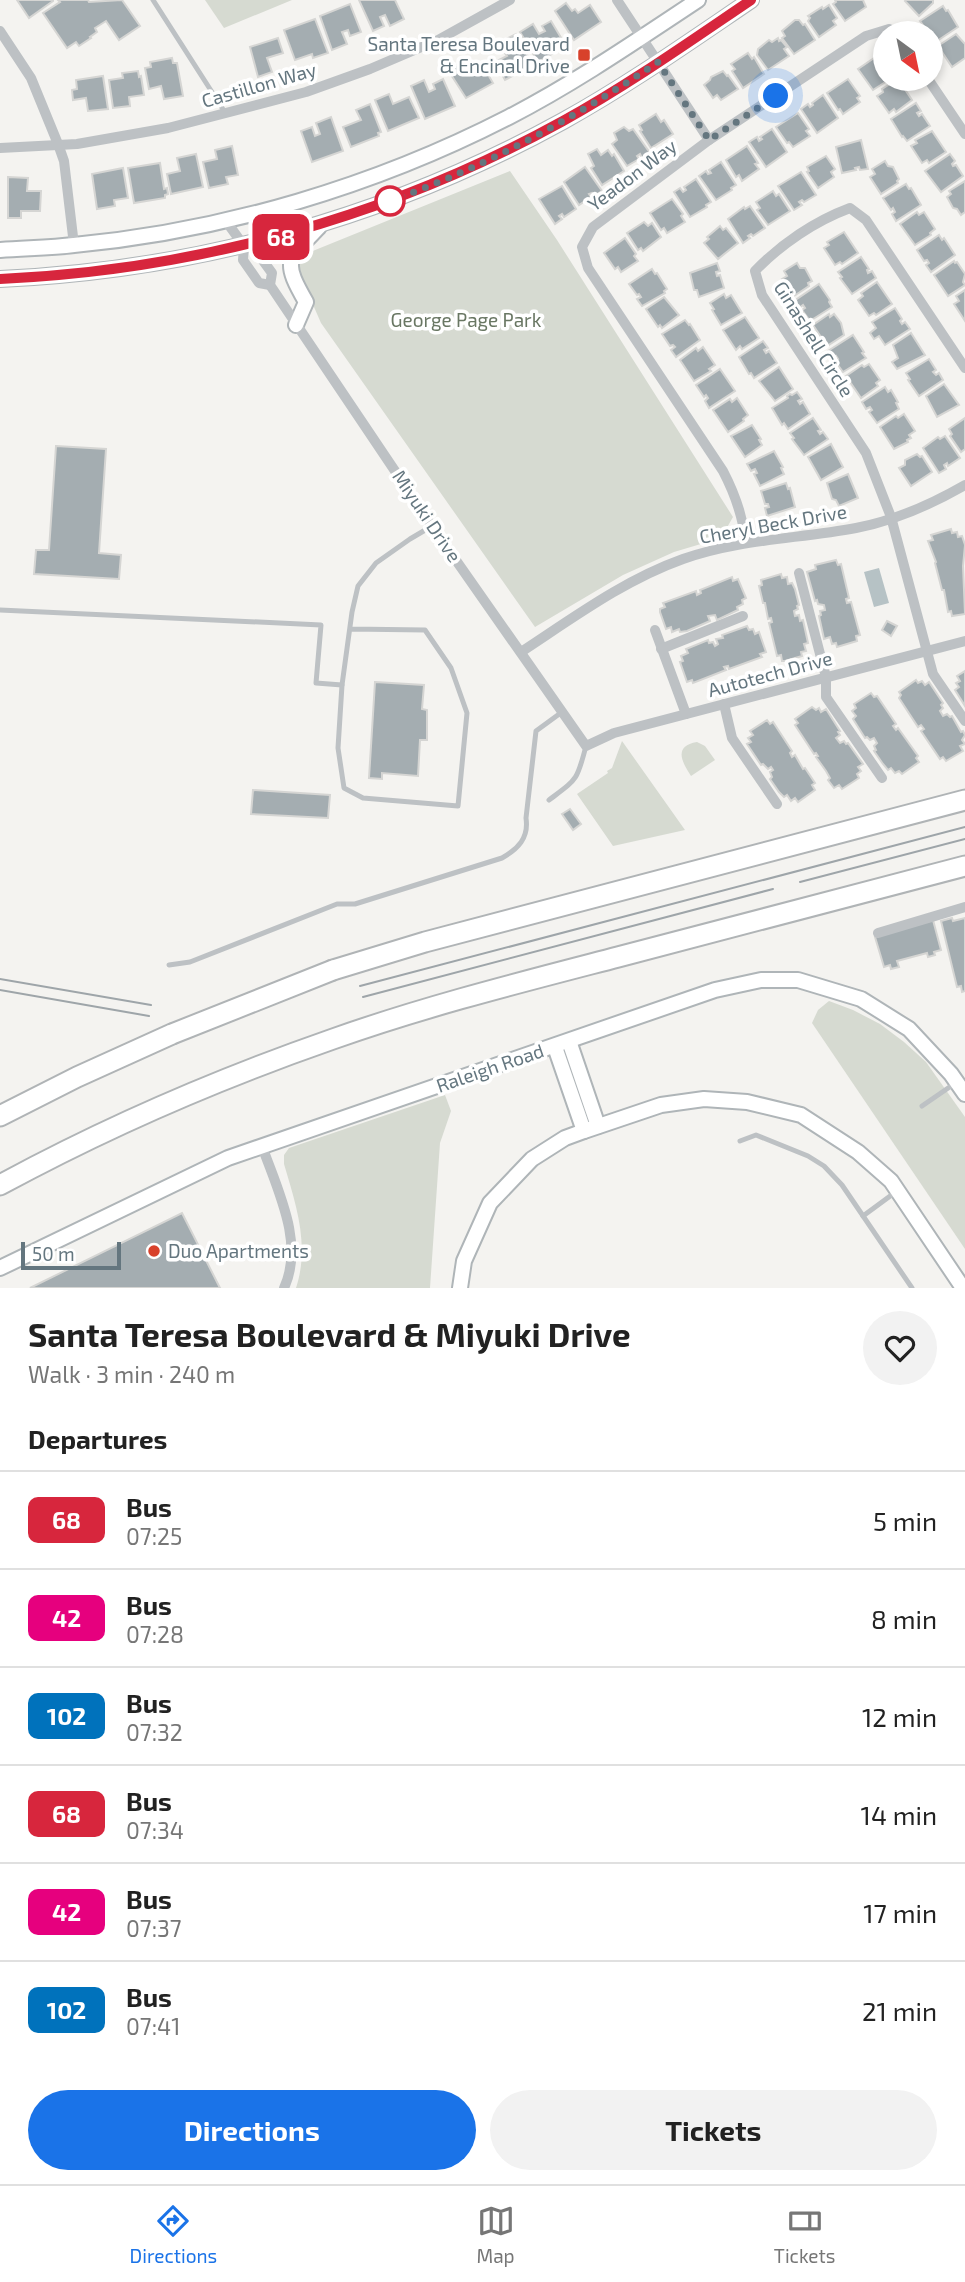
<!DOCTYPE html>
<html lang="en">
<head>
<meta charset="utf-8">
<style>
  body { margin:0; font-family:"Exo 2",sans-serif; background:#f2f2f2; color:#222; height:100vh; display:flex; flex-direction:column; font-size:26px; white-space:nowrap }
  * { box-sizing:border-box; margin:0 }
  p { font-size:23px; color:#767676 }
  .icon { flex:none; width:38px; height:38px; fill:none; stroke:currentColor; stroke-width:2; stroke-linecap:round; stroke-linejoin:round }
  .map { position:relative; height:1288px; overflow:hidden }
  .drawer { display:flex; flex-direction:column; background:#fff; flex:1 }
  .drawer>* { flex:none }
  .badge { padding:0 14px; border-radius:10px; font-size:24px; line-height:46px }
  .needle { width:46px; rotate:147deg }
  .buttons { position:absolute; left:873px; top:21px; display:grid; gap:14px }
  .buttons a { display:grid; place-items:center; width:70px; height:70px; border-radius:50%; background:#fff; box-shadow:0 4px 10px #0003; font-size:35px }
  .scale { position:absolute; left:21px; bottom:18px; width:100px; box-sizing:border-box; padding-left:7px; border:4px solid #64767f; border-top:0; font-size:19px; line-height:24px; white-space:nowrap; color:#64767f; -webkit-text-stroke:5px #fff; paint-order:stroke }
  .you { position:absolute; width:35px; height:35px; margin:-18px; border:5px solid #fff; border-radius:50%; background:#1a73e8; box-shadow:0 0 0 10px #1a73e833 }
  .map>.badge { position:absolute; translate:-50% -50%; box-shadow:0 0 0 4px #fff }
  h2 { padding:0 28px; font-size:26px; line-height:63px }
  .round { display:grid; place-items:center; flex:none; width:74px; height:74px; border-radius:37px; background:#f2f2f2 }
  .headline { display:flex; align-items:center; justify-content:space-between; height:119px; padding:0 28px }
  h1 { font-size:33px; font-weight:700; line-height:52px }
  .cta { display:flex; gap:14px; margin-top:auto; padding:14px 28px }
  .cta a { flex:1; height:80px; border-radius:42px; background:#1a73e8; color:#fff; font-size:28px; font-weight:700; line-height:80px; text-align:center }
  .cta a+a { background:#f2f2f2; color:#222 }
  ul { padding:0; list-style:none }
  li { display:flex; align-items:center; gap:21px; height:98px; padding:0 28px; border-top:2px solid #e0e0e0 }
  li div { flex:1 }
  li b { display:block; font-size:26px }
  li em { font-style:normal }
  li .badge { min-width:77px; font-weight:700; text-align:center }
  .menu { display:flex; justify-content:space-around; align-items:center; height:98px; border-top:2px solid #e0e0e0; background:#fff; font-size:19px; color:#767676 }
  .menu a { display:grid; justify-items:center; gap:4px }
  .menu .on { color:#1a73e8 }
  .map>svg:first-child { display:block }
  .green { fill:#d6dad1 }
  .water { fill:#b6c2c5 }
  .building { fill:#a4adb1; stroke:#d5d5d3; stroke-width:2 }
  .lines { fill:none; stroke-linecap:round; stroke-linejoin:round }
  .secondary-casing { stroke:#afb5b8; stroke-width:18 }
  .highway-casing { stroke:#b0b4b6; stroke-width:23 }
  .lane { stroke:#bdc1c4; stroke-width:5 }
  .street { stroke:#bdc1c4; stroke-width:10 }
  .secondary { stroke:#fff; stroke-width:14 }
  .highway { stroke:#fff; stroke-width:19 }
  .tram { stroke:#9ea5a9; stroke-width:2 }
  .highway-bridge-casing { stroke:#b0b4b6; stroke-width:23; stroke-linecap:butt }
  .highway-bridge { stroke:#fff; stroke-width:19 }
  .line-casing { stroke:#fff; stroke-width:16 }
  .line { stroke:#d7263d; stroke-width:10 }
  .walk { stroke:#64767f; stroke-width:7; stroke-dasharray:0 12.6 }
  .poi-dot { fill:#d8412b; stroke:#fff; stroke-width:2.5 }
  .stop-dot { fill:#fff; stroke:#d7263d; stroke-width:3.5 }
  .labels { text-anchor:middle; stroke-width:7; stroke-linejoin:round; paint-order:stroke }
  .poi-label { font-size:19px; fill:#64767f; stroke:#fff; text-anchor:end }
  .street-label { font-size:19px; fill:#64767f; stroke:#fff }
  .park-label { font-size:19px; fill:#697763; stroke:#fff }
</style>
</head>
<body>
<div class="map">
<svg width="965" height="1288" viewBox="0 0 965 1288">
  <rect width="100%" height="100%" fill="#f4f3f0"/>
  <g class="green">
    <path d="M205 0H292L224 28Z"/>
    <path d="M510 171 557 240 733 517 721 538 674 552 623 575 535 627 321 323 293 259Z"/>
    <path d="M622 741 685 830 613 846 577 794 608 773 607 771 612 768Z"/>
    <path d="M697 742 705 746 715 760 691 776C682 762 673 746 697 742Z"/>
    <path d="M829 1001 853 1010 880 1024 904 1042 926 1062 965 1117V1249L812 1023 818 1010Z"/>
    <path d="M445 1095 451 1111 440 1143 430 1288H296C310 1245 296 1205 284 1164V1155L289 1148Z"/>
  </g>
  <path class="water" d="M879 568 889 603 874 607 864 572Z"/>
  <g class="building">
    <path d="M17 0H53V1L29 18Z"/>
    <path d="M58 0H88L89 2 122 0 140 26 119 40 106 21 95 28 97 32 90 37 91 38 79 46 76 42 67 48 43 13 60 2Z"/>
    <path d="M359 0H395L404 19 390 26 385 15 380 17 384 26 373 31Z"/>
    <path d="M835 0H863L866 7 845 21 833 4 836 2Z"/>
    <path d="M906 0H933V3L919 16 905 1Z"/>
    <path d="M566 3 572 11 575 9 578 13 590 5 601 22 574 40 555 11Z"/>
    <path d="M350 4 361 32 350 36 348 30 342 32 347 44 332 50 320 16Z"/>
    <path d="M829 5 837 18 833 21 836 25 819 37 808 21 810 18 808 16 822 7 823 9Z"/>
    <path d="M943 6 946 11 948 10 958 27 934 43 931 39 933 34 931 31 928 32 920 21Z"/>
    <path d="M315 19 328 53 313 58 312 54 295 60 284 30Z"/>
    <path d="M795 20H799L803 25 805 24 815 40 794 54 782 38 785 36 782 31Z"/>
    <path d="M551 21 566 46 538 62 520 32 533 24 539 34 545 31 542 26Z"/>
    <path d="M516 34 533 65 505 80 495 62 507 56 504 52 509 49 504 40Z"/>
    <path d="M956 34 965 44V58L952 67 938 46Z"/>
    <path d="M278 38 283 53 267 58 272 72 258 77 250 47Z"/>
    <path d="M778 38 779 41 781 40 787 47 784 49 789 56 768 70 757 55 758 49 769 40 772 42Z"/>
    <path d="M883 52 886 57V79H890L873 90 858 69Z"/>
    <path d="M748 53 752 59 754 57 764 74 743 88 732 71 735 69 731 64Z"/>
    <path d="M172 58 173 63H177L183 96 164 99 161 86 149 89 145 68 151 67 150 62Z"/>
    <path d="M460 63 466 73 482 64 493 83 466 98 448 70Z"/>
    <path d="M138 71 139 77 141 76 144 95 129 97 130 106 113 108 109 80 123 78 122 73Z"/>
    <path d="M723 71 727 76 728 75 738 89 721 100 717 95 713 98 704 85 710 80 711 77Z"/>
    <path d="M103 76 108 109 88 111 86 98 73 100 72 90 77 89 76 80Z"/>
    <path d="M443 79 455 106 425 119 411 86 424 80 429 92 435 89 433 84Z"/>
    <path d="M848 79 860 96 857 98 860 102 843 114 840 109 838 110 827 93Z"/>
    <path d="M898 79 912 100 896 112 894 109 889 113 877 96 883 92 882 89Z"/>
    <path d="M389 94 393 104 409 97 419 118 388 131 375 100Z"/>
    <path d="M823 95 838 118 817 133 801 109 808 104 810 107 813 105 812 103Z"/>
    <path d="M916 103 921 111 917 113 919 116 922 114 930 126 907 141 903 136 902 137 891 119Z"/>
    <path d="M370 104 381 132 378 133 379 136 351 147 343 127 361 120 356 110Z"/>
    <path d="M798 113 809 129 806 131 810 136 793 147 789 142 787 143 776 127Z"/>
    <path d="M656 114 661 122 664 120 673 134 651 148 640 131 642 130 639 125Z"/>
    <path d="M331 117 343 151 312 162 301 131 312 127 315 136 320 134 316 123Z"/>
    <path d="M624 127 629 131 633 129 650 153 642 158 640 154 637 156 639 159 627 166 612 144 617 140 614 133Z"/>
    <path d="M772 129 787 152 766 167 749 142 757 137 759 141 762 139 760 137Z"/>
    <path d="M932 131 946 152 929 163 927 160 922 163 911 146 917 143 915 140Z"/>
    <path d="M861 140 868 169 860 170 859 167 855 168 856 170 842 173 836 147Z"/>
    <path d="M232 146 238 175 226 177 228 184 209 188 203 162 217 159 215 150Z"/>
    <path d="M747 146 758 163 755 164 759 169 742 181 739 175 736 177 726 160Z"/>
    <path d="M597 149 601 155 608 150 612 156 614 154 624 171 602 185 591 168 594 166 588 154Z"/>
    <path d="M196 154 203 187 171 194 167 174 180 171 177 158Z"/>
    <path d="M950 154 955 161 952 164 953 166 956 165 963 176 941 192 925 171Z"/>
    <path d="M826 156 835 169 831 172 834 177 818 188 807 172 809 171 807 167Z"/>
    <path d="M885 161 888 166 893 167 899 179 897 181 898 183 881 194 870 177 875 174 872 169Z"/>
    <path d="M721 162 736 185 731 188 732 190 716 200 699 176 706 171 708 174 711 173 709 170Z"/>
    <path d="M160 163 164 189 167 188 168 194 165 195V198L134 203 128 168Z"/>
    <path d="M585 167 602 191 594 196 592 193 589 194 591 197 579 205 564 182Z"/>
    <path d="M123 168 128 198 114 200 115 206 97 209 92 174Z"/>
    <path d="M801 172 816 195 804 202 802 200 799 202 802 205 794 210 778 186Z"/>
    <path d="M8 177 28 178 27 191H41L40 211H21V218H8Z"/>
    <path d="M696 179 711 202 706 205 707 207 690 217 674 192 680 188 683 192 686 190 684 187Z"/>
    <path d="M965 181V212L961 215 957 209 953 208 947 197 951 194 949 191Z"/>
    <path d="M906 184 909 189 911 188 921 205 896 221 892 214 895 212 893 208 891 210 883 198Z"/>
    <path d="M562 186 576 209 564 217 562 214 559 216 562 219 555 224 539 199Z"/>
    <path d="M773 191 776 196 779 194 790 211 768 225 757 210 760 208 756 202Z"/>
    <path d="M672 199 683 214 681 216 685 222 667 233 664 228 661 230 650 213Z"/>
    <path d="M750 206 765 228 753 236 751 234 748 236 750 238 743 243 728 219 744 207 745 209Z"/>
    <path d="M917 212 919 215 924 212 935 229 930 233 931 235 915 245 900 224Z"/>
    <path d="M644 222 648 226 652 223 661 237 643 251 641 248 638 250 627 233Z"/>
    <path d="M720 226 723 230 726 228 738 243 718 259 704 243 709 239 707 237Z"/>
    <path d="M844 232 858 253 842 264 840 262 835 265 824 248 829 245 827 242Z"/>
    <path d="M939 235 942 240 944 238 955 255 931 272 926 265 929 263 927 260 924 261 917 250Z"/>
    <path d="M625 238 636 254 634 256 638 261 621 272 618 267 615 269 604 253Z"/>
    <path d="M861 257 869 269 867 270 868 273 872 271 876 278 852 294 840 278 842 277 838 272Z"/>
    <path d="M954 261 955 263 957 262 965 274 963 282 965 285 948 296 934 275Z"/>
    <path d="M717 263 720 271 716 272 717 276 720 275 724 288 699 297 697 290H694L690 273Z"/>
    <path d="M797 263 800 268H805L812 281 808 283 809 286 794 296 782 279 787 276 784 271Z"/>
    <path d="M652 269 655 274 657 273 667 289 664 291 665 293 642 306 637 299 641 297 639 294 637 295 629 284Z"/>
    <path d="M877 282 892 304 876 315 874 313 869 316 858 300 863 296 861 293Z"/>
    <path d="M819 284 830 300 829 302 832 307 810 321 802 310 805 308 803 305 799 308 794 301Z"/>
    <path d="M965 290V321L954 304 959 301 956 296Z"/>
    <path d="M724 294 726 298 731 295 742 313 721 325 712 310 714 309 710 303Z"/>
    <path d="M664 297 679 315 662 328 660 325 658 327 646 309Z"/>
    <path d="M895 308 902 319 900 321 902 324 905 322 910 329 885 345 879 336 874 339 870 333 876 328 872 322Z"/>
    <path d="M829 314 830 317 834 314 841 323 844 335 827 346 813 325Z"/>
    <path d="M745 317 759 338 742 349 740 346 736 350 723 330Z"/>
    <path d="M685 320 689 325 690 324 700 340 676 357 671 350 675 347 673 345 670 346 662 334Z"/>
    <path d="M911 333 925 355 897 369 892 362 898 358 893 345Z"/>
    <path d="M853 335 864 352 862 353 866 358 843 372 835 361 838 359 836 356 833 358 828 351Z"/>
    <path d="M763 341 768 348 764 350 766 353 769 351 777 363 754 378 751 373 749 374 739 357Z"/>
    <path d="M703 347 715 365 709 369 711 371 694 381 680 360 696 348 698 351Z"/>
    <path d="M929 359 936 370 933 372 936 375 939 373 943 380 919 396 908 380 910 379 906 373Z"/>
    <path d="M869 364 880 380 876 383 878 386 861 398 846 376 862 365 864 367Z"/>
    <path d="M779 367 793 389 775 401 759 381Z"/>
    <path d="M720 369 735 391 709 408 705 401 708 398 706 395 704 397 696 385Z"/>
    <path d="M944 384 959 405 937 417 926 396Z"/>
    <path d="M885 387 888 392 891 390 898 402 896 403 899 409 877 423 869 412 872 410 870 407 866 409 862 402Z"/>
    <path d="M797 392 802 399 798 401 800 404 803 402 810 414 788 429 784 423 782 425 772 408 788 398 787 396 790 394 792 395Z"/>
    <path d="M737 398 748 415 743 419 744 421 728 432 713 410 730 399 732 402Z"/>
    <path d="M904 414 915 431 909 435 911 438 907 440 908 442 894 449 880 427 896 416 898 418Z"/>
    <path d="M813 418 821 430 818 431 820 434 823 432 828 439 804 455 792 439 794 438 790 433Z"/>
    <path d="M965 418V449L961 452 950 436 952 434 949 429Z"/>
    <path d="M752 425 761 439 759 440 762 445 745 457 731 436Z"/>
    <path d="M945 436 960 458 948 466 947 463 944 465 946 469 939 473 923 448 938 437 940 439Z"/>
    <path d="M831 444 843 467 821 480 808 457Z"/>
    <path d="M56 446 106 449 99 553 121 555 119 579 34 574 36 550H49Z"/>
    <path d="M774 451 783 467 781 468 784 474 760 486 754 474 757 473 755 469 751 471 747 464Z"/>
    <path d="M917 454 920 457 922 456 932 472 911 486 899 468 905 465V460Z"/>
    <path d="M848 474 858 498 839 506 836 500 832 499 827 483Z"/>
    <path d="M786 483 788 489 790 488 795 507 767 516 765 508 769 507 768 504H765L761 491Z"/>
    <path d="M951 529 952 533 957 532 958 537 962 536 965 545 963 566 965 614 952 616 951 611 948 612 944 590H942L935 563 936 562 928 541 933 540 931 535Z"/>
    <path d="M836 560 838 565 841 564 849 598 846 599 847 603 851 602 860 635 856 636 857 641 837 647 836 643 832 644 830 637 824 639 819 616 821 615 820 611 825 610 824 605 818 604 817 600 815 601 807 572 816 569 815 565Z"/>
    <path d="M781 574 782 578 787 577 788 584 792 583 795 589 799 605 797 606 798 609 794 611 795 616 799 615 800 621 803 620 808 643 804 644 806 651 801 652 802 656 785 661H782L781 655 777 656 769 623 772 622 771 618 768 619 765 603H763L759 586 762 585 761 580Z"/>
    <path d="M732 577 733 581 738 579 746 598 742 600 743 604 737 607 738 610 717 620 715 615 708 616 710 621 687 631 680 632 679 629 672 632 671 627 666 629 660 612V609L665 607 663 603 696 591 697 595 701 593 700 590Z"/>
    <path d="M887 621 897 626 891 636 882 630Z"/>
    <path d="M747 626 749 630 753 629 755 634 759 632 766 652 760 654 762 657 729 669 728 666 724 667 726 670 693 683 692 680 687 682 680 662 683 661 681 656 688 653 686 649 708 640 709 643 713 642 715 646 718 644 716 639 723 638 722 635Z"/>
    <path d="M965 671V706L955 690 959 687 956 683 960 681 957 676Z"/>
    <path d="M916 680 918 683 922 681 925 685 929 682 943 703 941 705 943 708 940 711 943 716 947 714 950 717 952 716 961 732 963 731 965 735 962 740 965 744 960 746 963 751 946 761 943 757 940 759 921 731 924 729 921 725 918 727 899 698 901 695 899 692Z"/>
    <path d="M375 682 424 685 422 709 427 710V740H420L418 776 382 773V779L369 778Z"/>
    <path d="M871 693 874 697 877 696 896 724 893 726 896 730 898 728 918 756 916 758 919 762 902 774 899 771 895 773 891 768 888 770 883 764 874 751 876 750 874 746 877 743 874 738 870 740 867 737 865 738 853 719 856 716 852 711 856 708 854 704Z"/>
    <path d="M812 707 816 710 819 708 821 712 826 709 840 731 838 732 840 735 836 738 840 743 844 741 846 744 848 743 863 764 858 767 861 771 857 774 859 778 842 789 839 785 834 788 828 780 830 778 826 771 816 757 818 756 816 753 814 754 795 725 798 723 795 719Z"/>
    <path d="M767 720 770 724 773 722 792 751 790 753 792 757 795 755 803 769 805 768 815 783 812 785 815 790 798 802 795 798 791 801 787 795 784 797 779 792 770 779 772 777 770 772 773 770 771 767 768 769 763 764 761 765 747 744 751 742 748 738 753 735 750 731Z"/>
    <path d="M253 790 330 795 328 818 251 814Z"/>
    <path d="M570 809 581 824 573 830 562 814Z"/>
    <path d="M952 918 953 921 965 918V991L962 992 961 986 957 987 941 921Z"/>
    <path d="M933 920 941 950 934 952 935 955 928 957 927 953 897 961 899 967 891 969 890 965 884 967 875 937Z"/>
    <path d="M182 1213 220 1288H30Z"/>
  </g>
  <g class="lines">
    <g class="secondary-casing">
      <g id="secondary">
        <path d="M0 250C25 248 50 248 74 245 224 231 375 186 509 117 575 83 636 41 698 0"/>
        <path d="M0 279C198 270 389 217 563 121 628 85 689 42 751 0"/>
        <path d="M296 325 306 302C282 260 287 260 319 227"/>
        <path d="M569 1041 598 1126"/>
        <path d="M555 1047 584 1131"/>
        <path d="M0 1268 228 1158 715 990 761 980H798L861 999 909 1029 951 1074 965 1094"/>
        <path d="M460 1288 464 1261 490 1203 532 1159 565 1138 584 1131 661 1105 704 1099 747 1102 801 1115 858 1152 891 1181 963 1288"/>
      </g>
    </g>
    <g class="highway-casing">
      <g id="highway">
        <path d="M333 970 425 942 965 800"/>
        <path d="M0 1116 77 1077 172 1034"/>
        <path d="M0 1185C107 1127 218 1079 333 1039 426 1006 522 982 618 957 733 927 849 897 965 866"/>
      </g>
    </g>
    <g class="lane">
      <path d="M153 0 226 114"/>
      <path d="M0 610 321 625 316 683 342 685"/>
      <path d="M350 629 425 630 451 668 467 713 458 806 363 798 344 788 338 748 342 685 352 612 358 586 376 563 410 539 432 526"/>
      <path d="M549 800C577 779 577 781 586 746"/>
      <path d="M169 965 190 962 337 904H355L502 858C518 849 529 838 526 818L536 731 562 712"/>
      <path d="M922 1106 954 1084"/>
      <path d="M740 1141 756 1135 808 1156 824 1166 842 1185 912 1288"/>
      <path d="M863 1216 897 1191"/>
    </g>
    <g class="street">
      <path d="M617 0 709 140"/>
      <path d="M0 31 31 78 58 144 64 161 74 245"/>
      <path d="M928 79 965 134"/>
      <path d="M0 148 77 144 168 128 306 92 370 69 438 40 510 0"/>
      <path d="M226 221 244 246 256 251 272 273 270 285 432 526 586 746 614 733 965 641"/>
      <path d="M244 246 243 260 259 283 270 285"/>
      <path d="M965 368 866 220 850 208C815 221 781 244 755 271L762 295 866 453 891 517 933 674 965 721"/>
      <path d="M746 543C743 516 735 494 723 471L588 268 582 247 593 227 709 140 866 36 889 29 894 33"/>
      <path d="M799 573 826 677V697L882 778"/>
      <path d="M655 630 686 714"/>
      <path d="M661 649 743 616"/>
      <path d="M521 652C573 618 624 580 683 559 739 539 798 539 856 528 893 521 932 504 965 485"/>
      <path d="M724 704 732 738 777 804"/>
      <path d="M878 933 965 907"/>
      <path d="M262 1146C277 1189 305 1243 284 1288"/>
    </g>
    <use href="#secondary" class="secondary"/>
    <use href="#highway" class="highway"/>
    <g class="tram">
      <path d="M800 882 965 839"/>
      <path d="M0 979 151 1005"/>
      <path d="M360 986 965 827"/>
      <path d="M0 990 149 1016"/>
      <path d="M363 997 773 889"/>
    </g>
    <g class="highway-bridge-casing">
      <path id="highway-bridge" d="M172 1034 333 970"/>
    </g>
    <use href="#highway-bridge" class="highway-bridge"/>
  </g>
  <g class="lines">
    <g class="line-casing">
      <path id="line" d="M0 279C198 270 389 217 563 121 628 85 689 42 751 0"/>
    </g>
    <use href="#line" class="line"/>
    <path class="walk" d="M390 201C485 167 575 118 658 62L709 140 776 96"/>
  </g>
  <g class="poi-dot">
    <rect x="577" y="48" width="14" height="14" rx="3.5"/>
    <circle cx="154" cy="1251" r="7"/>
  </g>
  <circle class="stop-dot" cx="390" cy="201" r="14"/>
  <g class="labels">
    <g class="poi-label">
      <text x="570" y="51">Santa Teresa Boulevard<tspan x="570" dy="22">&amp; Encinal Drive</tspan></text>
      <text x="168" y="1258" text-anchor="start">Duo Apartments</text>
    </g>
    <g class="street-label">
      <text transform="translate(259 85) rotate(-16)" y="7">Castillon Way</text>
      <text transform="translate(632 175) rotate(-37)" y="7">Yeadon Way</text>
      <text transform="translate(814 339) rotate(58)" y="7">Ginashell Circle</text>
      <text transform="translate(427 516) rotate(56)" y="7">Miyuki Drive</text>
      <text transform="translate(773 524) rotate(-10)" y="7">Cheryl Beck Drive</text>
      <text transform="translate(770 674) rotate(-15)" y="7">Autotech Drive</text>
      <text transform="translate(490 1068) rotate(-19)" y="7">Raleigh Road</text>
    </g>
    <g class="park-label">
      <text x="466" y="327">George Page Park</text>
    </g>
  </g>
</svg>
<div class="buttons">
<a><svg class="needle" viewBox="-14 -14 28 28"><path d="M0-13l5 13h-10z" fill="#e53935"/><path d="M0 13l5-13h-10z" fill="#767676"/></svg></a>
</div>
<div class="scale">50 m</div>
<div class="you" style="left:776px;top:96px"></div>
<b class="badge" style="left:281px;top:237px;background:#d7263d;color:#fff">68</b>
</div>
<section class="drawer">
<div class="headline"><div><h1>Santa Teresa Boulevard &amp; Miyuki Drive</h1><p>Walk · 3 min · 240 m</p></div><a class="round"><svg class="icon" aria-label="heart" viewBox="0 0 24 24"><path d="M12 20l-8-8c-3-5 5-10 8-4 3-6 11-1 8 4z"/></svg></a></div>
<h2>Departures</h2>
<ul>
<li><span class="badge" style="background:#d7263d;color:#fff">68</span><div><b>Bus</b><p>07:25</p></div><em>5 min</em></li>
<li><span class="badge" style="background:#e6007e;color:#fff">42</span><div><b>Bus</b><p>07:28</p></div><em>8 min</em></li>
<li><span class="badge" style="background:#0072bc;color:#fff">102</span><div><b>Bus</b><p>07:32</p></div><em>12 min</em></li>
<li><span class="badge" style="background:#d7263d;color:#fff">68</span><div><b>Bus</b><p>07:34</p></div><em>14 min</em></li>
<li><span class="badge" style="background:#e6007e;color:#fff">42</span><div><b>Bus</b><p>07:37</p></div><em>17 min</em></li>
<li><span class="badge" style="background:#0072bc;color:#fff">102</span><div><b>Bus</b><p>07:41</p></div><em>21 min</em></li>
</ul>
<div class="cta"><a>Directions</a><a>Tickets</a></div>
</section>
<nav class="menu">
<a class="on"><svg class="icon" aria-label="directions" viewBox="0 0 24 24"><path d="M12 3l9 9-9 9-9-9zM9 14v-3h6M13 9l2 2-2 2"/></svg>Directions</a>
<a><svg class="icon" aria-label="map" viewBox="0 0 24 24"><path d="M3 6l6-2 6 2 6-2v14l-6 2-6-2-6 2zM9 4v14M15 6v14"/></svg>Map</a>
<a><svg class="icon" aria-label="tickets" viewBox="0 0 24 24"><path d="M3 7h18v10H3zM15 7v10"/></svg>Tickets</a>
</nav>
</body>
</html>
